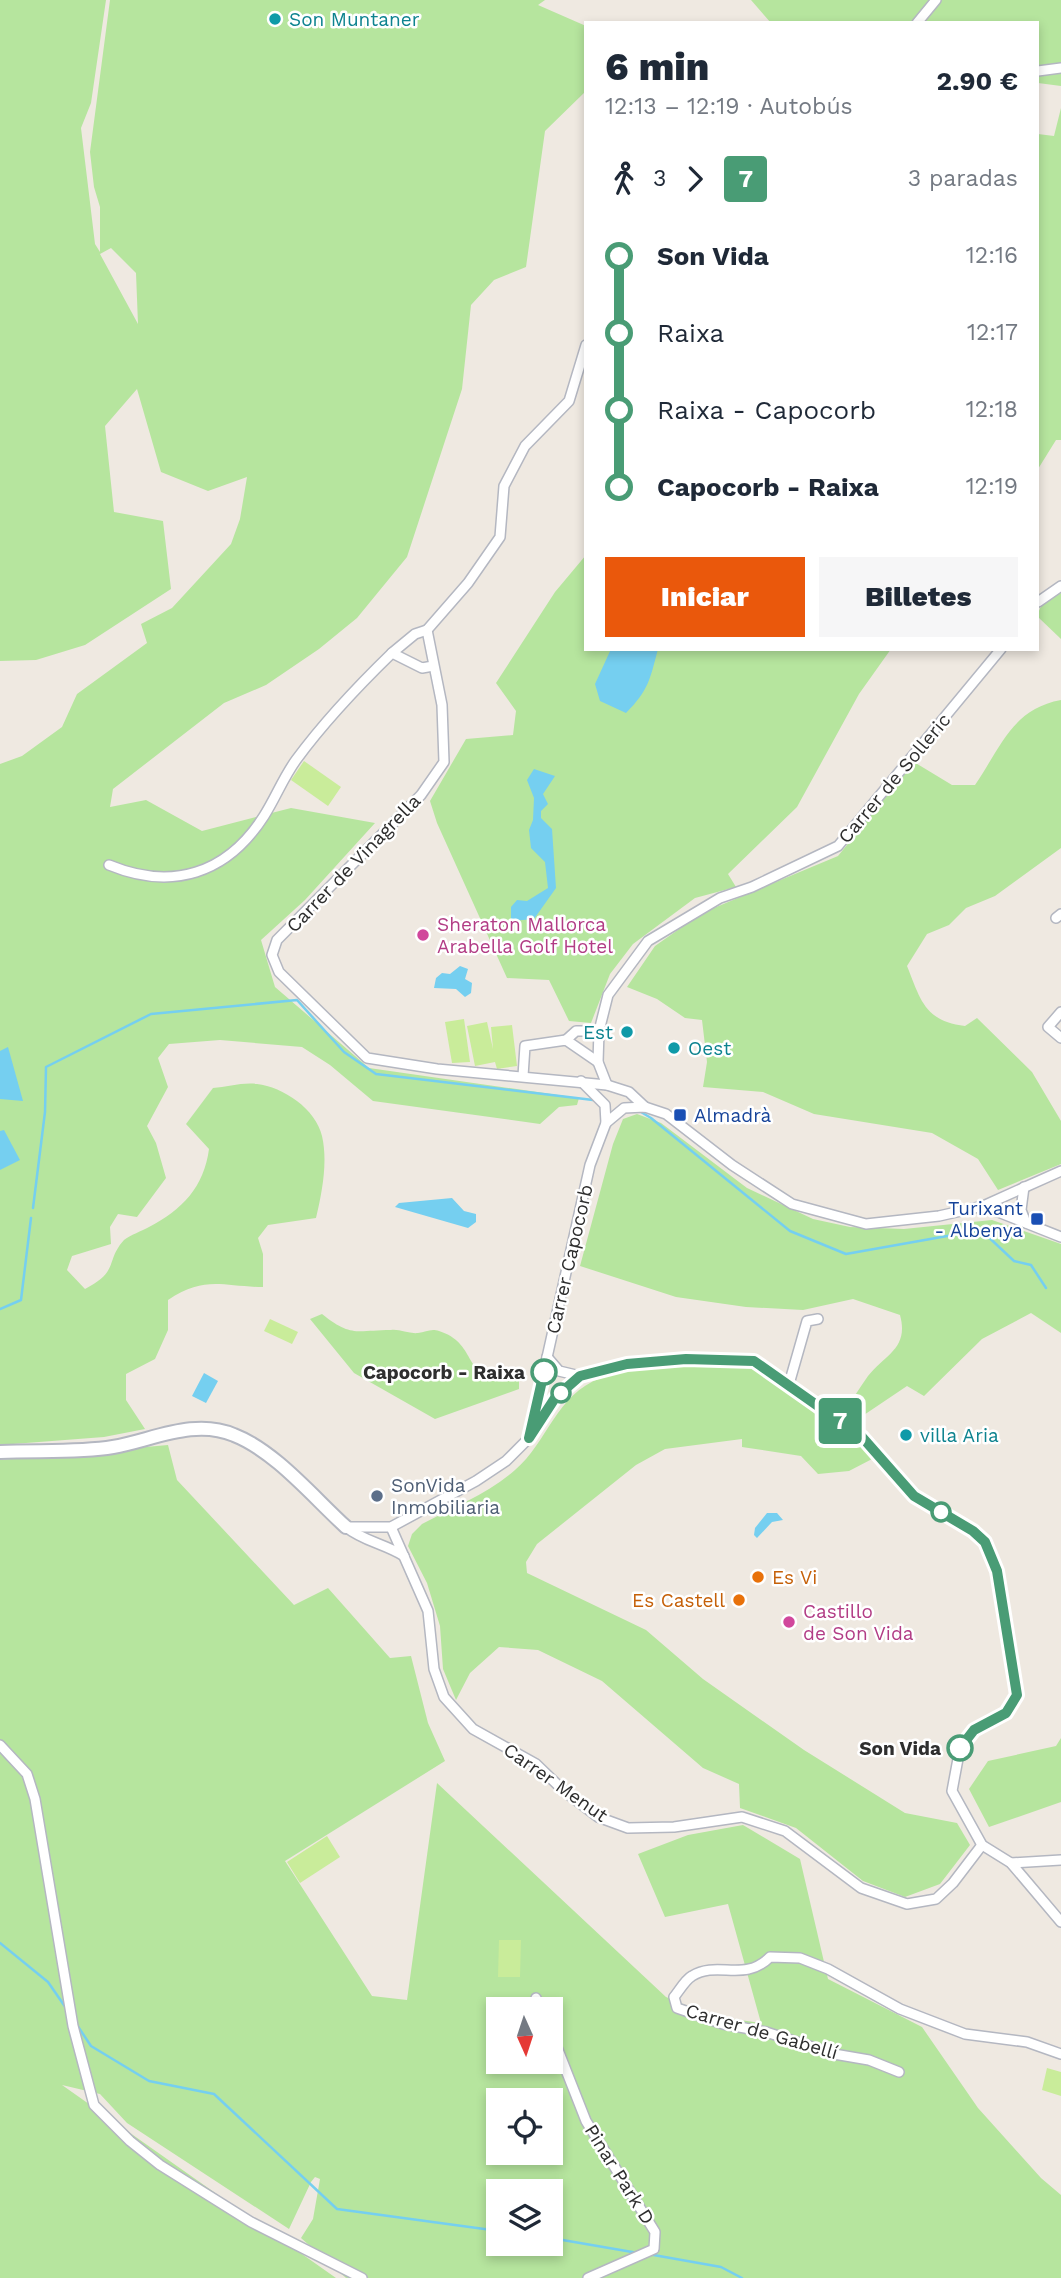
<!DOCTYPE html>
<html lang="es">
<head>
<meta charset="utf-8">
<style>
  body { margin:0; font-family:"Work Sans",sans-serif; background:#f6f6f7; color:#1f2937; height:100vh; display:flex; flex-direction:column; font-size:26px; white-space:nowrap }
  * { box-sizing:border-box; margin:0 }
  p { font-size:23px; color:#747a83 }
  .icon { flex:none; width:38px; height:38px; fill:none; stroke:currentColor; stroke-width:2; stroke-linecap:round; stroke-linejoin:round }
  .map { position:relative; flex:1; overflow:hidden }
  .side { position:absolute; left:584px; top:21px; width:455px; height:630px; display:flex; flex-direction:column; background:#fff; border-radius:0px; box-shadow:0 4px 10px #0003 }
  .side>* { flex:none }
  .badge { padding:0 14px; border-radius:5px; font-size:24px; line-height:46px }
  .needle { width:46px; rotate:177deg }
  .fabs { position:absolute; left:486px; top:1997px; display:grid; gap:14px }
  .fabs a { display:grid; place-items:center; width:77px; height:77px; border-radius:0px; background:#fff; box-shadow:0 4px 10px #0003; font-size:35px }
  .map>.badge { position:absolute; translate:-50% -50%; box-shadow:0 0 0 4px #fff }
  .legs { display:flex; align-items:center; gap:10px; height:77px; padding:0 21px; font-size:23px }
  .legs p { margin-inline-start:auto }
  .headline { display:flex; align-items:center; justify-content:space-between; height:119px; padding:0 21px }
  h1 { font-size:38px; font-weight:800; line-height:52px }
  .button { display:flex; gap:14px; margin-top:auto; padding:14px 21px }
  .button a { flex:1; height:80px; border-radius:0px; background:#ea580c; color:#fff; font-size:28px; font-weight:800; line-height:80px; text-align:center }
  .button a+a { background:#f6f6f7; color:#1f2937 }
  ul { padding:0 21px; list-style:none }
  li { display:flex; align-items:center; gap:24px; height:77px; font-size:26px }
  li i { display:grid; place-items:center; width:10px; height:100%; margin:0 9px; background:currentColor }
  li i::after { content:''; width:18px; height:18px; margin:-9px; border:5px solid; border-radius:50%; background:#fff }
  li p { margin-inline-start:auto }
  li:first-child i { background:linear-gradient(#0000 50%,currentColor 0) }
  li:last-child i { background:linear-gradient(currentColor 50%,#0000 0) }
  .map>svg:first-child { display:block }
  .green { fill:#b6e59e; fill-rule:evenodd }
  .pitch { fill:#c9ec9a }
  .water { fill:#75cff0 }
  .lines { fill:none; stroke-linecap:round; stroke-linejoin:round }
  .stream { stroke:#75cff0; stroke-width:2.5 }
  .street-casing { stroke:#b4b7c1; stroke-width:12 }
  .secondary-casing { stroke:#b4b7c1; stroke-width:16 }
  .street { stroke:#fff; stroke-width:9 }
  .secondary { stroke:#fff; stroke-width:12 }
  .line-1-casing { stroke:#fff; stroke-width:16 }
  .line-1 { stroke:#499c75; stroke-width:10 }
  .culture-dot { fill:#0f9aa8; stroke:#fff; stroke-width:2.5 }
  .hotel-dot { fill:#d1479c; stroke:#fff; stroke-width:2.5 }
  .transit-dot { fill:#1a4fb4; stroke:#fff; stroke-width:2.5 }
  .stop-1-dot { fill:#fff; stroke:#499c75; stroke-width:3.5 }
  .service-dot { fill:#5c6f8a; stroke:#fff; stroke-width:2.5 }
  .food-dot { fill:#e8710a; stroke:#fff; stroke-width:2.5 }
  .labels { text-anchor:middle; stroke-width:5; stroke-linejoin:round; paint-order:stroke }
  .culture-label { font-size:19px; fill:#0d838f; stroke:#fff; text-anchor:start }
  .street-label { font-size:19px; fill:#2e2e2e; stroke:#fff }
  .hotel-label { font-size:19px; fill:#b23c85; stroke:#fff; text-anchor:start }
  .transit-label { font-size:19px; fill:#164399; stroke:#fff; text-anchor:start }
  .stop-label { font-size:19px; font-weight:bold; fill:#2e2e2e; stroke:#fff; text-anchor:end }
  .service-label { font-size:19px; fill:#4e5e75; stroke:#fff; text-anchor:start }
  .food-label { font-size:19px; fill:#c56008; stroke:#fff; text-anchor:start }
</style>
</head>
<body>
<div class="map">
<svg width="1061" height="2278" viewBox="0 0 1061 2278">
  <rect width="100%" height="100%" fill="#efe9e1"/>
  <g class="green">
    <path d="M0 0H106L91 103 81 128 95 244 100 252V207L94 187 90 152 110 0H545L538 5 586 26V91L545 131 526 267 494 280 471 305 462 389 407 557 357 618 319 649 266 685 224 703 113 789 110 807 146 800 202 831 291 808 375 823 305 900 261 940 275 987 369 1068 579 1098 577 1105 559 1107 540 1124 373 1101 330 1065 302 1047 220 1040 169 1044 158 1058 168 1087 147 1126 156 1143 166 1178 137 1217 118 1214 110 1227 111 1244 72 1256 67 1270 85 1289C120 1271 105 1261 124 1240 130 1235 142 1231 149 1227 182 1210 204 1187 209 1149L186 1124 213 1088C227 1087 243 1082 257 1084 283 1087 316 1109 322 1136 328 1162 322 1193 316 1218L268 1225 258 1238 263 1254V1287C222 1287 206 1275 168 1300V1330L155 1359 126 1374V1400L145 1429 104 1437 0 1445V764L22 756 62 727 77 694 147 643 141 624 172 608 231 544 240 519 247 477 208 491 161 472 137 389 105 426 114 512 163 521 171 589 85 645 36 660 0 661ZM111 248 136 273 138 324 100 254Z"/>
    <path d="M751 0H1061V86L1038 83V23H771Z"/>
    <path d="M1061 108V440H1056L1038 469V134L1054 136Z"/>
    <path d="M586 555V649H891L859 694 797 807 728 874 736 887 695 898 633 944 610 974 591 1023 569 1021 549 980 507 978 437 823 430 801 466 739 513 735 516 711 496 683 555 592Z"/>
    <path d="M1061 593V639L1038 617C1038 604 1050 597 1061 593Z"/>
    <path d="M1061 700V848L995 896 966 908 949 925 927 934 907 966C921 1001 925 1021 965 1026L977 1018 1032 1072 1061 1121V1164L998 1190 978 1159 932 1133 814 1114 763 1092 703 1087 707 1062 702 1020 685 1018 657 999 627 987 655 946 702 913 838 856 914 762 952 785H975C1001 747 1012 709 1061 700Z"/>
    <path d="M637 1114 661 1123 747 1188 813 1219 850 1227 904 1229 992 1220 1061 1244V1333L1031 1313 982 1339 924 1396 907 1386 855 1421 845 1410C853 1399 860 1387 868 1376 886 1354 909 1348 900 1315L853 1299 803 1310 746 1307 676 1297 580 1266 613 1144 623 1119Z"/>
    <path d="M322 1314C352 1338 357 1330 391 1330 400 1329 409 1334 418 1333 426 1332 431 1328 439 1331 483 1345 458 1389 519 1373V1389L435 1419 354 1373 310 1319Z"/>
    <path d="M750 1367 858 1439 874 1458 849 1471 818 1474 801 1456 742 1447V1439L665 1449 636 1465 537 1544 526 1562 527 1573 646 1630 703 1679 804 1750 905 1813 957 1823 970 1845 940 1884 905 1897 863 1881 796 1828 740 1808 739 1784 703 1768 602 1681 538 1650 499 1647 470 1673 456 1700 443 1669 440 1626 427 1583 408 1546 412 1534 422 1524C452 1508 489 1493 515 1470 548 1442 556 1394 601 1378 646 1361 703 1368 750 1367Z"/>
    <path d="M168 1445 177 1480 294 1605 328 1588 390 1658 411 1656 428 1723 445 1761 285 1861 372 1996 407 2000 437 1783 666 1997 712 2016 761 2023 728 1904 665 1917 638 1854 688 1835 743 1825 800 1859 828 1979 922 2027 978 2108 1041 2178 1061 2195V2278H346L301 2238 313 2219 320 2179 315 2177 311 2182 289 2229 127 2123 100 2094 62 2085 336 2278H0V1460ZM499 2009H551V2062H499ZM499 2100H551V2152H499ZM499 2191H551V2244H499Z"/>
    <path d="M1061 1738V1802L989 1827 969 1789 988 1761 1056 1746Z"/>
  </g>
  <g class="pitch">
    <path d="M304 761 341 787 328 806 291 780Z"/>
    <path d="M464 1019 470 1062 452 1063 445 1022Z"/>
    <path d="M487 1022 493 1049 491 1027 512 1025 517 1066 497 1069 495 1062 475 1066 467 1026Z"/>
    <path d="M270 1319 298 1332 292 1344 264 1331Z"/>
    <path d="M327 1836 340 1857 300 1883 287 1862Z"/>
    <path d="M499 1940H521L520 1977H498Z"/>
    <path d="M1047 2068 1061 2072V2096L1042 2090Z"/>
  </g>
  <g class="water">
    <path d="M611 649H658C650 679 649 690 626 713L600 701 595 684Z"/>
    <path d="M534 769 555 776 543 794 548 804 541 811V818L552 829 556 888 534 919 511 921V907L517 900 527 901 548 888 545 862 531 848 529 830 533 820 534 798 527 780Z"/>
    <path d="M460 966 468 969 465 979 472 983 471 993 465 997 456 989 434 988 436 978 442 973 450 974Z"/>
    <path d="M8 1047 23 1101 0 1099V1051Z"/>
    <path d="M4 1130 20 1160 0 1170V1131Z"/>
    <path d="M452 1198 464 1211 476 1214V1222L468 1228 395 1207 399 1203Z"/>
    <path d="M204 1373 218 1381 206 1403 192 1396Z"/>
    <path d="M767 1513H777L783 1520 772 1522 757 1538 754 1535 755 1528Z"/>
  </g>
  <g class="lines">
    <g class="stream">
      <path d="M641 1112 651 1118 790 1231 846 1254 981 1230 1014 1261 1031 1265 1046 1288"/>
      <path d="M33 1208 45 1112 46 1067 151 1014 297 1000 344 1052 376 1074 593 1100"/>
      <path d="M0 1309 21 1300 31 1218"/>
      <path d="M0 1943 48 1982 66 2008"/>
      <path d="M75 2022 91 2046 149 2081 214 2094 337 2209 499 2231"/>
      <path d="M551 2238 638 2253"/>
      <path d="M648 2254 721 2267 742 2278"/>
    </g>
    <g class="street-casing">
      <g id="street">
        <path d="M917 23 936 0"/>
        <path d="M1038 71 1061 68"/>
        <path d="M1038 602 1061 586"/>
        <path d="M427 630 442 705 444 762 421 795 277 940 272 955 279 972 367 1058 437 1069 607 1085 629 1092 645 1107"/>
        <path d="M427 630 468 583 500 537 504 486 525 446 569 401 586 345"/>
        <path d="M392 653 415 634 427 630"/>
        <path d="M109 865C172 891 227 874 264 816 276 797 283 778 296 760 324 722 358 686 392 653L422 668 433 666"/>
        <path d="M1056 918 1061 914"/>
        <path d="M1061 1012 1048 1027 1061 1038"/>
        <path d="M566 1040 576 1031H599"/>
        <path d="M523 1076 525 1046 566 1040 598 1062"/>
        <path d="M607 1085 598 1062 599 1031 608 995 648 941 720 898 752 887 838 846 1001 649"/>
        <path d="M606 1123 624 1108 645 1107 666 1114 732 1165 792 1204 866 1224 939 1216 983 1206 1061 1171"/>
        <path d="M1024 1187 1021 1210 1026 1223"/>
        <path d="M983 1206 1061 1237"/>
        <path d="M547 1357 559 1371 580 1376"/>
        <path d="M789 1384 807 1321 818 1319"/>
        <path d="M529 1438 555 1398 580 1376 627 1364 686 1359 754 1361 862 1437 914 1496 973 1531 985 1542 997 1571 1017 1695 1006 1713 974 1730 960 1748 952 1791 982 1845 1011 1863 1061 1922"/>
        <path d="M346 1527H391L476 1481 506 1461 529 1438 590 1165 606 1123 605 1105 581 1081"/>
        <path d="M346 1527C363 1541 385 1544 404 1556"/>
        <path d="M391 1527 428 1611 434 1669 444 1697 473 1729 536 1764 564 1791 598 1817 628 1828 674 1827 742 1817 785 1831 861 1888 907 1904 936 1899 953 1883 982 1845"/>
        <path d="M0 1745 27 1774 35 1799 73 2026 94 2105 130 2141 160 2165 251 2222 362 2278"/>
        <path d="M1011 1863 1061 1860"/>
        <path d="M536 1998 541 2009"/>
        <path d="M551 2032 586 2121 655 2232 654 2249 588 2278"/>
        <path d="M899 2072 869 2060 834 2054 766 2032 723 2024 677 2008 674 1997C679 1991 685 1980 692 1976 718 1960 744 1983 770 1957L800 1958 828 1969 900 2009 965 2034 1027 2042 1061 2054"/>
      </g>
    </g>
    <g class="secondary-casing">
      <path id="secondary" d="M0 1452C37 1450 77 1453 113 1447 153 1440 194 1418 234 1435 275 1451 313 1497 346 1527"/>
    </g>
    <use href="#street" class="street"/>
    <use href="#secondary" class="secondary"/>
  </g>
  <g class="lines">
    <g class="line-1-casing">
      <path id="line-1" d="M544 1372 529 1438 555 1398 580 1376 627 1364 686 1359 754 1361 862 1437 914 1496 973 1531 985 1542 997 1571 1017 1695 1006 1713 974 1730 960 1748"/>
    </g>
    <use href="#line-1" class="line-1"/>
  </g>
  <g class="culture-dot">
    <circle cx="275" cy="19" r="7"/>
    <circle cx="627" cy="1032" r="7"/>
    <circle cx="674" cy="1048" r="7"/>
    <circle cx="906" cy="1435" r="7"/>
  </g>
  <g class="hotel-dot">
    <circle cx="423" cy="935" r="7"/>
    <circle cx="789" cy="1622" r="7"/>
  </g>
  <g class="transit-dot">
    <rect x="673" y="1108" width="14" height="14" rx="3.5"/>
    <rect x="1030" y="1212" width="14" height="14" rx="3.5"/>
  </g>
  <g class="stop-1-dot">
    <circle cx="544" cy="1372" r="12"/>
    <circle cx="561" cy="1393" r="9"/>
    <circle cx="941" cy="1512" r="9"/>
    <circle cx="960" cy="1748" r="12"/>
  </g>
  <circle class="service-dot" cx="377" cy="1496" r="7"/>
  <g class="food-dot">
    <circle cx="758" cy="1577" r="7"/>
    <circle cx="739" cy="1600" r="7"/>
  </g>
  <g class="labels">
    <g class="culture-label">
      <text x="289" y="26">Son Muntaner</text>
      <text x="613" y="1039" text-anchor="end">Est</text>
      <text x="688" y="1055">Oest</text>
      <text x="920" y="1442">villa Aria</text>
    </g>
    <g class="street-label">
      <text transform="translate(894 778) rotate(-50)" y="7">Carrer de Solleric</text>
      <text transform="translate(353 863) rotate(-46)" y="7">Carrer de Vinagrella</text>
      <text transform="translate(569 1259) rotate(-77)" y="7">Carrer Capocorb</text>
      <text transform="translate(556 1782) rotate(35)" y="7">Carrer Menut</text>
      <text transform="translate(762 2031) rotate(16)" y="7">Carrer de Gabellí</text>
      <text transform="translate(620 2174) rotate(58)" y="7">Pinar Park D</text>
    </g>
    <g class="hotel-label">
      <text x="437" y="931">Sheraton Mallorca<tspan x="437" dy="22">Arabella Golf Hotel</tspan></text>
      <text x="803" y="1618">Castillo<tspan x="803" dy="22">de Son Vida</tspan></text>
    </g>
    <g class="transit-label">
      <text x="694" y="1122">Almadrà</text>
      <text x="1023" y="1215" text-anchor="end">Turixant<tspan x="1023" dy="22">- Albenya</tspan></text>
    </g>
    <g class="stop-label">
      <text x="525" y="1379">Capocorb - Raixa</text>
      <text x="941" y="1755">Son Vida</text>
    </g>
    <g class="service-label">
      <text x="391" y="1492">SonVida<tspan x="391" dy="22">Inmobiliaria</tspan></text>
    </g>
    <g class="food-label">
      <text x="772" y="1584">Es Vi</text>
      <text x="725" y="1607" text-anchor="end">Es Castell</text>
    </g>
  </g>
</svg>
<div class="fabs">
<a><svg class="needle" viewBox="-14 -14 28 28"><path d="M0-13l5 13h-10z" fill="#e53935"/><path d="M0 13l5-13h-10z" fill="#747a83"/></svg></a>
<a><svg class="icon" aria-label="locate" viewBox="0 0 24 24"><circle cx="12" cy="12" r="6"/><path d="M12 2v4M12 18v4M2 12h4M18 12h4"/></svg></a>
<a><svg class="icon" aria-label="layers" viewBox="0 0 24 24"><path d="M12 4l9 5-9 5-9-5zM3 14l9 5 9-5"/></svg></a>
</div>
<b class="badge" style="left:840px;top:1421px;background:#499c75;color:#fff">7</b>
<section class="side">
<div class="headline"><div><h1>6 min</h1><p>12:13 – 12:19 · Autobús</p></div><b>2.90 €</b></div>
<div class="legs"><svg class="icon" aria-label="walk" viewBox="0 0 24 24"><circle cx="13" cy="4" r="2"/><path d="M13 8l-2 6 4 7M11 14l-3 7M7 12l3-4h3l4 4"/></svg>3<svg class="icon" aria-label="forward" viewBox="0 0 24 24"><path d="M9 5l7 7-7 7"/></svg><b class="badge" style="background:#499c75;color:#fff">7</b><p>3 paradas</p></div>
<ul>
<li><i style="color:#499c75"></i><b>Son Vida</b><p>12:16</p></li>
<li><i style="color:#499c75"></i><span>Raixa</span><p>12:17</p></li>
<li><i style="color:#499c75"></i><span>Raixa - Capocorb</span><p>12:18</p></li>
<li><i style="color:#499c75"></i><b>Capocorb - Raixa</b><p>12:19</p></li>
</ul>
<div class="button"><a>Iniciar</a><a>Billetes</a></div>
</section>
</div>
</body>
</html>
